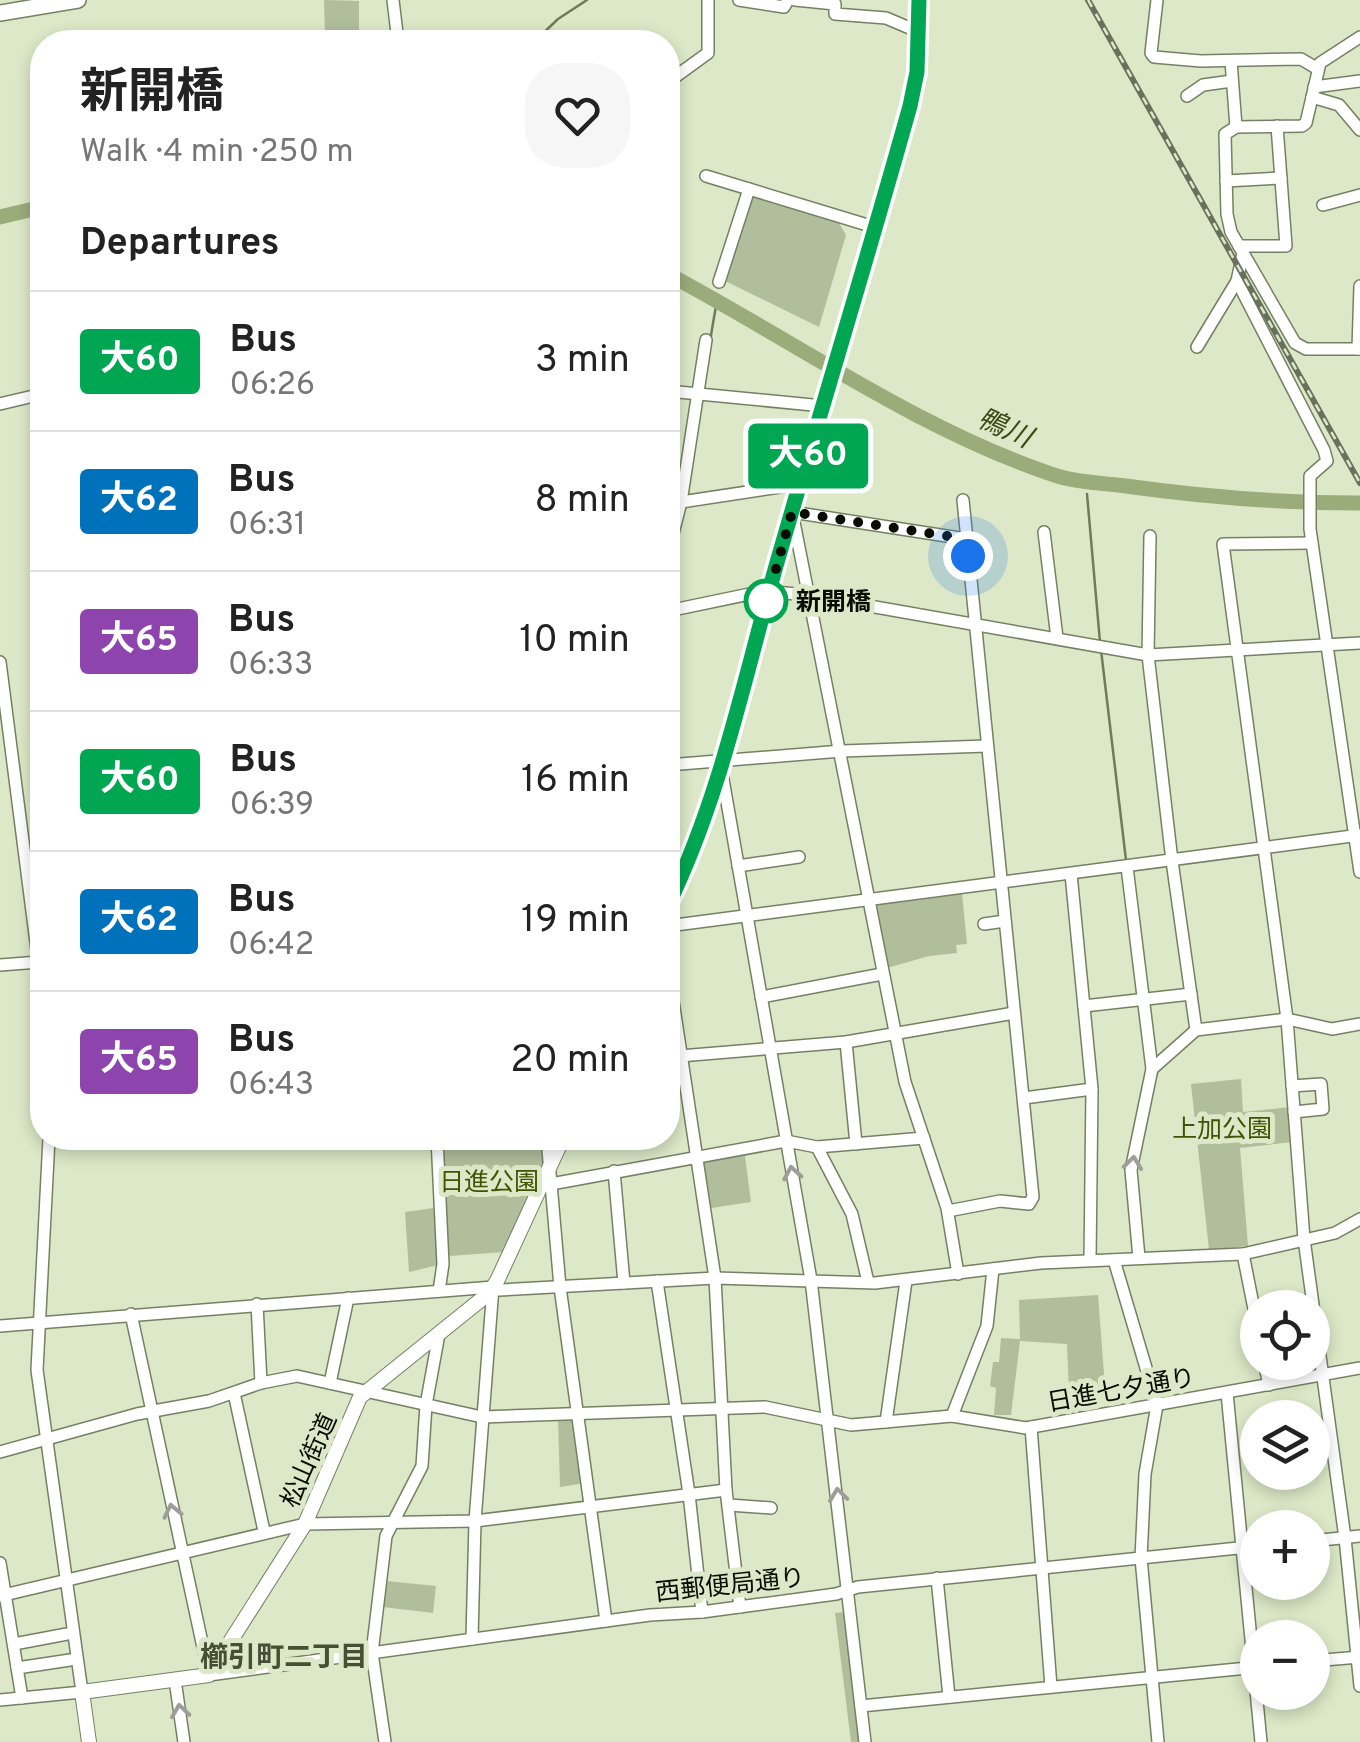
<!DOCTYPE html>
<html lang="en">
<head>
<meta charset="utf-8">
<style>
  body { margin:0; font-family:Overpass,"Noto Sans JP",sans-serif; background:#f6f6f6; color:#222; height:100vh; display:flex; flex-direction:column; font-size:38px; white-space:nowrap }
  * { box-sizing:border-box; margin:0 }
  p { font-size:32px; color:#767676 }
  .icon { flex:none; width:55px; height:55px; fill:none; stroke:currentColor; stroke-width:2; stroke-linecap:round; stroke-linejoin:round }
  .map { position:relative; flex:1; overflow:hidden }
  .side { position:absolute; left:30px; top:30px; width:650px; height:1120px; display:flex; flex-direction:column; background:#fff; border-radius:40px; box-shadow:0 5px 15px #0003 }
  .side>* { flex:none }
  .badge { padding:0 20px; border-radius:8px; font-size:35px; line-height:65px }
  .fabs { position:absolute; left:1240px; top:1290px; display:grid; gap:20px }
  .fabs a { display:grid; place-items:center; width:90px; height:90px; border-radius:50%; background:#fff; box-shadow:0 5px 15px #0003; font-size:50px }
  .you { position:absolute; width:50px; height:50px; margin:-25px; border:8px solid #fff; border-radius:50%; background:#1a73e8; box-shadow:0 0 0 15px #1a73e833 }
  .map>.badge { position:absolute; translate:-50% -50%; box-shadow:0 0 0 5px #fff }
  h2 { padding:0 50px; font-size:38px; line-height:90px }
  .round { display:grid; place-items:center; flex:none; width:105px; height:105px; border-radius:40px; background:#f6f6f6 }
  .summary { display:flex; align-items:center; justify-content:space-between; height:170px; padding:0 50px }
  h1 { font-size:48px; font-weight:700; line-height:75px }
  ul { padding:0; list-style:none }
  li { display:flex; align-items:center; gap:30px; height:140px; padding:0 50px; border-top:2px solid #e0e0e0 }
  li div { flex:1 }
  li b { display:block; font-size:38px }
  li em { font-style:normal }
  li .badge { min-width:110px; font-weight:700; text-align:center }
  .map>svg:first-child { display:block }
  .green { fill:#b1be9c }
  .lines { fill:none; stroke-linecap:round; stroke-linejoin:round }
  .stream { stroke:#6f7c57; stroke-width:2.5 }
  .river { stroke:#9bac7b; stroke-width:15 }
  .minor-casing { stroke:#758063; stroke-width:14 }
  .major-casing { stroke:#758063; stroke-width:16 }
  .highway-casing { stroke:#758063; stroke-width:18 }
  .minor { stroke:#fff; stroke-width:11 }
  .major { stroke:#fff; stroke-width:14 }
  .highway { stroke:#fff; stroke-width:15 }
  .rail-casing { stroke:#69715d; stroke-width:6 }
  .rail { stroke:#dce8c7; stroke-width:2.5; stroke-dasharray:8; stroke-linecap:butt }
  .oneway { stroke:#9d9e9b }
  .line-casing { stroke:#fff; stroke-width:22 }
  .line { stroke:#00a651; stroke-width:15 }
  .walk { stroke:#090d04; stroke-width:10; stroke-dasharray:0 18 }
  .stop-dot { fill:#fff; stroke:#00a651; stroke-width:5 }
  .labels { text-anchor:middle; stroke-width:10; stroke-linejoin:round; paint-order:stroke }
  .stop-label { font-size:25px; font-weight:bold; fill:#090d04; stroke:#dce8c7; text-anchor:start }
  .park-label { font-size:25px; fill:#405404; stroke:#dce8c7 }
  .street-label { font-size:25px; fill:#090d04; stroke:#dce8c7 }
  .water-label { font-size:28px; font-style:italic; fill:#3a4a14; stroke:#dce8c7 }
  .neighbourhood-label { font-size:28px; font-weight:bold; fill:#464f34; stroke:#dce8c7 }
</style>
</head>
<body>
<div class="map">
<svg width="1360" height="1742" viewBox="0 0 1360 1742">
  <rect width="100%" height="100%" fill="#dce8c7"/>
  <g class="green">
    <path d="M324 0 359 1V33L325 35Z"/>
    <path d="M751 195 839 223 846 235 819 327 723 280Z"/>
    <path d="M962 893 967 944 956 945 957 953 929 956 887 968 876 905Z"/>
    <path d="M1241 1079 1243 1112 1290 1107 1293 1142 1240 1148 1248 1246 1209 1250 1191 1084Z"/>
    <path d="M443 1138H542L544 1165 504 1252 449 1256Z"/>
    <path d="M744 1149 751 1202 705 1209 697 1157Z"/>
    <path d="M434 1208 438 1265 409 1272 405 1212Z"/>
    <path d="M1098 1295 1105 1387 1085 1390 1088 1413 1070 1417 1067 1344 1020 1341 1011 1415H994L996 1388 990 1386 993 1362H999L1001 1338 1020 1339 1019 1300Z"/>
    <path d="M576 1417 585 1483 560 1487 558 1419Z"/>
    <path d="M386 1581 436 1586 433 1613 383 1607Z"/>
    <path d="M845 1612 862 1742H851L835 1613Z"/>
  </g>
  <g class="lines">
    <g class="stream">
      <path d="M534 42 558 19 587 0"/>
      <path d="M38 234 42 260"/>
      <path d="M710 341 717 300"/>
      <path d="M1087 494 1100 642"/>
      <path d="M668 573 672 555"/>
      <path d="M1101 650 1126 860"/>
    </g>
    <g class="river">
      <path d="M0 217 42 207"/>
      <path d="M668 274C794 341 914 427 1051 474 1073 482 1101 483 1126 486 1204 497 1281 503 1360 503"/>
    </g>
    <g class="minor-casing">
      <g id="minor">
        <path d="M393 0 398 42"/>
        <path d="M739 0 784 7 788 0"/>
        <path d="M795 0 835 4V14L886 18 919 32"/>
        <path d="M1157 0 1151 53 1154 57 1201 61 1301 59 1318 69"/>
        <path d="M1360 37 1320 63 1306 123 1302 126 1236 127 1225 134 1227 214 1231 232 1295 343 1306 349H1360"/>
        <path d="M1231 61 1236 127"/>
        <path d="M668 82 708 53V0"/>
        <path d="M1314 87 1360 81"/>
        <path d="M1187 96 1203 85 1232 81"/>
        <path d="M1312 97 1339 105 1360 130"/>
        <path d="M706 176 874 227"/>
        <path d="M1226 181 1281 178"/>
        <path d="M1323 205 1360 195"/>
        <path d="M1239 246H1286L1277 126"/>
        <path d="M1243 253 1237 281 1324 450 1327 461 1310 476V529L1360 872"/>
        <path d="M719 282 749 189"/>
        <path d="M1197 347 1237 281"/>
        <path d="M1358 349 1360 286"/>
        <path d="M668 391 823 406"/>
        <path d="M0 404 42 394"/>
        <path d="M668 504 800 484"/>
        <path d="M1044 532 1057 638"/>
        <path d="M1150 536 1148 655 1172 861 1196 1030"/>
        <path d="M1312 543 1223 544 1287 1019 1304 1239 1345 1538 1360 1686"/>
        <path d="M668 553 681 502 706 340"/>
        <path d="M668 611 764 591 807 595 1148 655 1360 643"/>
        <path d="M0 662 42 989"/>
        <path d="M668 765 842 751 987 746"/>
        <path d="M721 768 811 1280 865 1742"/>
        <path d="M668 839 682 871"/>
        <path d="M738 866 799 857"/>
        <path d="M1127 867 1152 1069 1131 1170 1139 1258"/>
        <path d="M1071 874 1092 1089 1090 1260"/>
        <path d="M984 924 1005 921"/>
        <path d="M668 926 1360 835"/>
        <path d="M0 965 39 962"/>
        <path d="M668 968 715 1278 726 1490 740 1607"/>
        <path d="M761 997 882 974"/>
        <path d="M1084 1006 1191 994"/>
        <path d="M846 1042 856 1144"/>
        <path d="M668 1057 846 1042 1014 1013"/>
        <path d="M1152 1069 1196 1030 1287 1019 1332 1029 1360 1024"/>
        <path d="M1292 1086 1321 1084 1323 1109 1294 1112"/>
        <path d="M1024 1098 1092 1089"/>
        <path d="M437 1138 443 1264 439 1291"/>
        <path d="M547 1138 560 1287 606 1621"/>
        <path d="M817 1147 852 1214 868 1282"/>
        <path d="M614 1171 624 1283"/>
        <path d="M551 1184 786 1141 817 1147 924 1138"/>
        <path d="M948 1211 1000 1201 1029 1204 1033 1197 963 500"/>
        <path d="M1243 1254 1258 1329"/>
        <path d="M1114 1260 1157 1405 1145 1474 1141 1558 1158 1742"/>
        <path d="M958 1274 947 1208 905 1082 792 512 966 539"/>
        <path d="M657 1281 689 1494 702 1612"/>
        <path d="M257 1304 261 1383"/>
        <path d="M131 1314 209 1675 650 1615 702 1612 836 1594 858 1587 1258 1546"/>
        <path d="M0 1326 493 1287 499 1290 715 1278 875 1283 1041 1263 1243 1254 1335 1233 1360 1219"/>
        <path d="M1264 1362 1269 1385"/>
        <path d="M330 1383 348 1298"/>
        <path d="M234 1393 264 1531"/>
        <path d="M1227 1393 1261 1742"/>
        <path d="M952 1416 987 1326 993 1269"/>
        <path d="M886 1422 906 1281"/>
        <path d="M1031 1427 1051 1687"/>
        <path d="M0 1452 137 1414 209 1401 261 1383 297 1376 482 1417 765 1407 851 1425 952 1416 1026 1428 1360 1368"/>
        <path d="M729 1505 771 1508"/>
        <path d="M1312 1541 1360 1536"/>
        <path d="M0 1563 22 1698"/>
        <path d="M937 1578 949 1697"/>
        <path d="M0 1596 305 1524 475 1521 726 1490"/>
        <path d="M472 1639 475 1521 493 1287"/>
        <path d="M14 1644 67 1634"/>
        <path d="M1312 1661 1360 1657"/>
        <path d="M17 1668 70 1660"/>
        <path d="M175 1680 184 1742"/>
        <path d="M0 1700 82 1692 37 1370 49 1138"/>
        <path d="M861 1706 1258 1667"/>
        <path d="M385 1742 372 1653 386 1536 422 1466 426 1405 439 1334"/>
      </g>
    </g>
    <g class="major-casing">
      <g id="major">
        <path d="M668 905 704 821 721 768 910 107 919 54V0"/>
        <path d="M89 1742 82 1692 209 1675 305 1524 360 1397 488 1294 497 1281 563 1138"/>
      </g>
    </g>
    <g class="highway-casing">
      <path id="highway" d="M0 13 78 0"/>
    </g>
    <use href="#minor" class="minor"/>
    <use href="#major" class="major"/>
    <use href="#highway" class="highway"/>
    <g class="rail-casing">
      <path id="rail" d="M1088 0 1360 483"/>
    </g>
    <use href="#rail" class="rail"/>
  </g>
  <defs><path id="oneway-chevron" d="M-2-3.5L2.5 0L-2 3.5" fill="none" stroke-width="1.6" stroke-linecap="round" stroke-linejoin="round" transform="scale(2.5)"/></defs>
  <g class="oneway">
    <use href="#oneway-chevron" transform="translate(1133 1163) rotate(-83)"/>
    <use href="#oneway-chevron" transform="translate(792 1173) rotate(-100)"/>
    <use href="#oneway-chevron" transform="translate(838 1495) rotate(-97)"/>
    <use href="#oneway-chevron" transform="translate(172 1511) rotate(-102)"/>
    <use href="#oneway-chevron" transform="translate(180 1711) rotate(-98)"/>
  </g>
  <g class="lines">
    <g class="line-casing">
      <path id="line" d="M668 905C720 798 744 680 776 566 820 413 867 260 910 106L917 72 919 0"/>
    </g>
    <use href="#line" class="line"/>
    <path class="walk" d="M766 601 764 611 792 512 966 539 968 556"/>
  </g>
  <circle class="stop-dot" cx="766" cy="601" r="20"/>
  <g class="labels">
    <g class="stop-label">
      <text x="796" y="610">新開橋</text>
    </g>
    <g class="park-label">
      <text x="1222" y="1137">上加公園</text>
      <text x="489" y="1190">日進公園</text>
    </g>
    <g class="street-label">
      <text transform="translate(1121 1389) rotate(-10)" y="9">日進七夕通り</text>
      <text transform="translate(308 1460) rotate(-66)" y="9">松山街道</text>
      <text transform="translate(730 1584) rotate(-6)" y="9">西郵便局通り</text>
    </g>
    <g class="water-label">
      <text transform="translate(1005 427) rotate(24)" y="10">鴨川</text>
    </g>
    <g class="neighbourhood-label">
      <text x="284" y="1666">櫛引町二丁目</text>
    </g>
  </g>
</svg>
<div class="fabs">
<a><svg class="icon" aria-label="locate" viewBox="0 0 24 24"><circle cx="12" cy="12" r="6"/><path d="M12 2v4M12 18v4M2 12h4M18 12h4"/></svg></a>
<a><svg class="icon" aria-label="layers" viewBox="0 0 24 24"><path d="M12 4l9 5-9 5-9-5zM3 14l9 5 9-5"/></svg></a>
<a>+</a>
<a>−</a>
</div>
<div class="you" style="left:968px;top:556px"></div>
<b class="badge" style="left:808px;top:456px;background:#00a651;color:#fff">大60</b>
<section class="side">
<div class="summary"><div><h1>新開橋</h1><p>Walk · 4 min · 250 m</p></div><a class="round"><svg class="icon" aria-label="heart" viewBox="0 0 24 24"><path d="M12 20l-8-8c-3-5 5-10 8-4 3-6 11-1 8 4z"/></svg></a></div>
<h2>Departures</h2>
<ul>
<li><span class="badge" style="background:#00a651;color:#fff">大60</span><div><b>Bus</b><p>06:26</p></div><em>3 min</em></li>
<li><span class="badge" style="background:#0072bc;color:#fff">大62</span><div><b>Bus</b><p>06:31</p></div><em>8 min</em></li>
<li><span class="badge" style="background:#8e44ad;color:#fff">大65</span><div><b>Bus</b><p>06:33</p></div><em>10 min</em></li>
<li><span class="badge" style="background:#00a651;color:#fff">大60</span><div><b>Bus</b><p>06:39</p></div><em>16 min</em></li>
<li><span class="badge" style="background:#0072bc;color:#fff">大62</span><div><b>Bus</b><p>06:42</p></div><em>19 min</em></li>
<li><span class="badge" style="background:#8e44ad;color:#fff">大65</span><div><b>Bus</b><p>06:43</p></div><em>20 min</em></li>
</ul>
</section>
</div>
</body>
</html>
